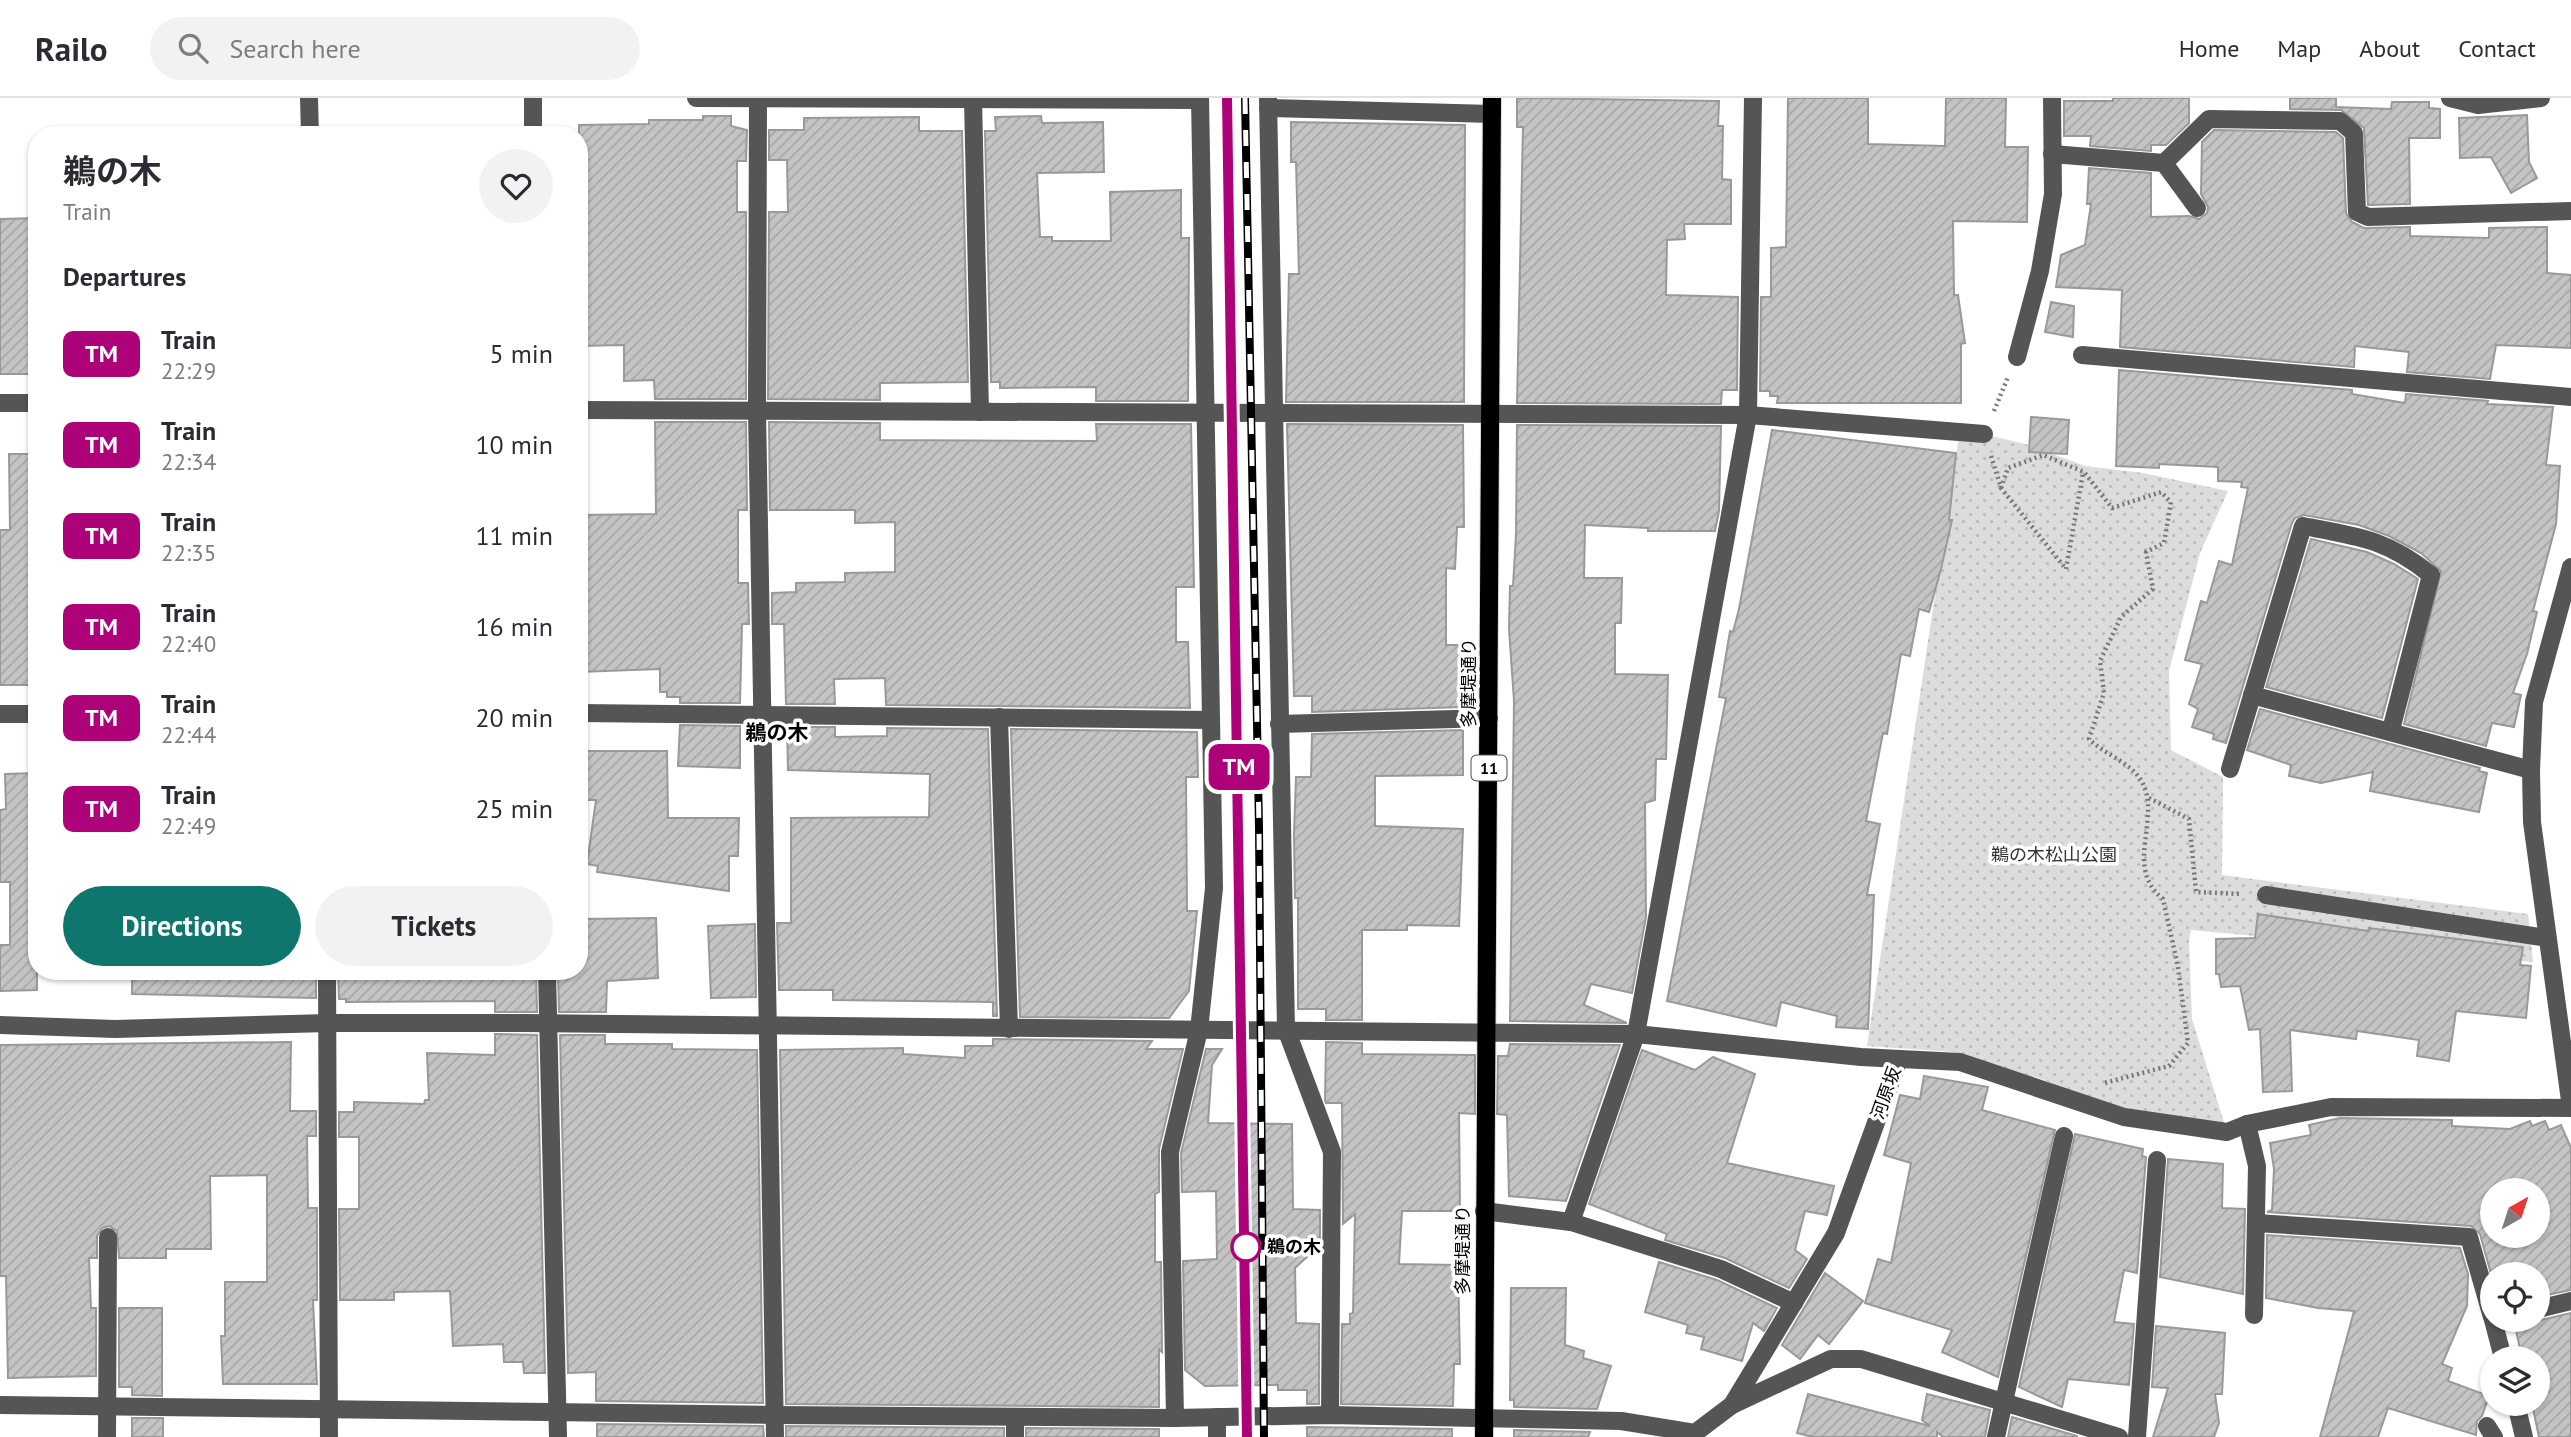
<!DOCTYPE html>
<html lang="en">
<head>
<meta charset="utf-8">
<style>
  body { margin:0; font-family:"PT Sans","Noto Sans JP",sans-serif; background:#f2f2f3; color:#2b2b33; height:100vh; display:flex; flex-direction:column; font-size:26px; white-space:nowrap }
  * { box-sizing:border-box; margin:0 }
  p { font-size:23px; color:#7c7c81 }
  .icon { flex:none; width:38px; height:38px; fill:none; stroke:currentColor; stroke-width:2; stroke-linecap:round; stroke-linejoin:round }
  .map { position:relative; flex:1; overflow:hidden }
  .details { position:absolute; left:28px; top:28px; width:560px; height:854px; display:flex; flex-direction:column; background:#fff; border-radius:28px; box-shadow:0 2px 5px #0004 }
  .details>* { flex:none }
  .badge { padding:0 14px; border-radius:10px; font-size:24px; line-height:46px }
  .needle { width:46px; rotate:39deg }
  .controls { position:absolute; left:2480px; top:1080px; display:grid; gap:14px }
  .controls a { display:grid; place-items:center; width:70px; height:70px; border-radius:50%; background:#fff; box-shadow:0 2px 5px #0004; font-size:35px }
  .map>.badge { position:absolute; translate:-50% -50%; box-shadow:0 0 0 4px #fff }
  h2 { padding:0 35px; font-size:26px; line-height:63px }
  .round { display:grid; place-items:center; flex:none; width:74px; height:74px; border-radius:37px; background:#f2f2f3 }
  .head { display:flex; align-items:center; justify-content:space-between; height:119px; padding:0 35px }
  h1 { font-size:33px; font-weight:700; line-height:52px }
  .action { display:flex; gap:14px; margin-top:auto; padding:14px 35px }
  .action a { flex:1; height:80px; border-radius:42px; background:#0f766e; color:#fff; font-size:28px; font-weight:700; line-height:80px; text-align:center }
  .action a+a { background:#f2f2f3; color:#2b2b33 }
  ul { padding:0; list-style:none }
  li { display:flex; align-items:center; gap:21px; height:91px; padding:0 35px }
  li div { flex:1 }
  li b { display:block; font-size:26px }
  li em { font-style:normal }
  li .badge { min-width:77px; font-weight:700; text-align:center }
  header { display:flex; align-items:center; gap:42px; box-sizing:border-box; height:98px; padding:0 35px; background:#fff; border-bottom:2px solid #e1e1e2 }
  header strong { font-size:33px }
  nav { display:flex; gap:38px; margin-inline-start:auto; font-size:24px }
  .search { width:490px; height:63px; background:#f2f2f3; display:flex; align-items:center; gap:18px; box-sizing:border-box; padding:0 24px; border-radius:38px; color:#7c7c81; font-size:26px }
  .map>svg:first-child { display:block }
  .park { fill:url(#park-dots) }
  .building { fill:url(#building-hatch); stroke:#999; stroke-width:2; fill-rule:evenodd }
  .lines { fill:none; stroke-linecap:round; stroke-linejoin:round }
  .major-casing { stroke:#dbdbdb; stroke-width:20 }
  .path { stroke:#777; stroke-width:4.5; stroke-dasharray:2 3.5; stroke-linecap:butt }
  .minor { stroke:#555; stroke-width:18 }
  .major { stroke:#000; stroke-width:18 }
  .rail-casing { stroke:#000; stroke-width:8 }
  .rail { stroke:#fff; stroke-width:5; stroke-dasharray:16; stroke-linecap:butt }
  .line-casing { stroke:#fff; stroke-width:16 }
  .line { stroke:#ae0378; stroke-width:10 }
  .stop-dot { fill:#fff; stroke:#ae0378; stroke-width:3.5 }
  .labels { text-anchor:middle; stroke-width:7; stroke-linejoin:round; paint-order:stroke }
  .shield { fill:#fff; stroke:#4c4c4c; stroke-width:2 }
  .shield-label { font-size:16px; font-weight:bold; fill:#000 }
  .street-label { font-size:18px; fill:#000; stroke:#fff }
  .park-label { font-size:18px; fill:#333; stroke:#fff }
  .stop-label { font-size:18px; font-weight:bold; fill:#000; stroke:#fff; text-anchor:start }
  .quarter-label { font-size:21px; font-weight:bold; fill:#000; stroke:#fff }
</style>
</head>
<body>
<header>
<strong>Railo</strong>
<div class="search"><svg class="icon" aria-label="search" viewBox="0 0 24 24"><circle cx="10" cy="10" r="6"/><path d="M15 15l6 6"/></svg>Search here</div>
<nav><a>Home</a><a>Map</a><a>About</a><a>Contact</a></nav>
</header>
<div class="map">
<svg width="2571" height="1339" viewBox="0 0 2571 1339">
  <defs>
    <pattern id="park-dots" width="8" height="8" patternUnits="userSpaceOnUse" patternTransform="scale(1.75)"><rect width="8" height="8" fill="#dcdcdc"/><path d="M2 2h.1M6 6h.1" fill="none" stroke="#bbb" stroke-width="1.8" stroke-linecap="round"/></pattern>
    <pattern id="building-hatch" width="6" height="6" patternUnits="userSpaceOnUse" patternTransform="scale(1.75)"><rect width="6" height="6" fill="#c4c4c4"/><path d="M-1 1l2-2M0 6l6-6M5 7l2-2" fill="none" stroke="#a7a7a7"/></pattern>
  </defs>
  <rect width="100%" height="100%" fill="#fff"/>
  <path class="park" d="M1961 325 1984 336 2029 347 2085 368 2143 375 2228 393 2200 455 2169 573 2171 652 2223 679 2222 777 2528 816 2533 864 2191 832 2189 842 2192 921 2227 1034 2085 1008 2047 983 1953 954 1867 948Z"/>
  <g class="building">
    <path d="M1517 0 1719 3 1718 28H1723L1722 81 1731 82V126H1684L1685 141 1667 142 1666 197 1738 199 1737 292H1722L1721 306 1517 305 1523 29H1517Z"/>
    <path d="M1788 0H1868V46L1945 48 1946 0H2006L2005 49H2028L2027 124 1953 123 1954 197H1958L1965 245 1961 246V305H1777L1778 298H1770V293H1760L1761 199H1771V150L1786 149Z"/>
    <path d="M2113 0H2189V25L2166 47H2151V53L2090 48 2091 38H2064V3H2113Z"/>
    <path d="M2290 0H2336V9L2391 11 2392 4H2429V10L2440 11V40H2409L2410 106 2368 107 2364 30 2341 12 2290 11Z"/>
    <path d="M2527 17 2529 64 2537 80 2511 95 2491 59 2460 60 2459 20Z"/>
    <path d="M703 18H731V28L747 32 746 63H737V114H746V301H655L654 282 624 283V247L579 248V27L649 26V22H703Z"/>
    <path d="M1041 18 1042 25 1103 24 1104 74 1037 75 1040 139H1052V143H1111L1110 94 1181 92V140H1189L1188 303H1096V289L1000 290V284H991L985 33H996L995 19Z"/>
    <path d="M919 19V33H962L968 284 880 285V302L768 301 769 114H788L787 62H769V32H804V20Z"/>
    <path d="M1291 24 1465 27 1464 304H1286L1289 176H1299L1296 64H1291Z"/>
    <path d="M2214 32 2336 34 2343 40 2346 115 2352 124 2364 130 2410 129V138L2489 140V130L2547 129V175L2571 177V250L2496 247 2490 281 2407 274 2409 254 2355 248 2354 269 2120 249 2122 192 2056 189 2061 157 2085 147 2091 106H2087L2089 70 2151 75V119L2189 118 2199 121 2207 115 2208 109 2201 96 2202 44Z"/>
    <path d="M37 120V276H0V121Z"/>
    <path d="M2051 204 2074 208 2073 239 2045 234Z"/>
    <path d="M2119 272 2352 292V296L2405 305 2406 296 2488 303 2487 306 2553 309 2546 367 2560 368 2556 426 2533 513 2537 514 2527 556 2513 595 2521 597 2514 629 2492 625 2486 648 2404 626 2441 473 2421 455 2389 438 2359 427 2304 417 2295 420 2292 425 2226 645 2213 641 2214 636 2192 629 2198 611 2189 606 2202 566 2185 562 2201 503 2207 505 2219 463 2232 467 2248 390 2241 389 2242 384 2218 383V369L2159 366V370L2116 368Z"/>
    <path d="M2031 319 2069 322 2067 356 2029 354Z"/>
    <path d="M655 324H746L747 412H738V485H748L749 526H742L740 605H680V599H667V594H660V571L579 574V417L656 416Z"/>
    <path d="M769 324 880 325V342L1097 343 1096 326H1191L1194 489H1176V544H1188L1190 610 886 607 885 580 834 581 835 606H786L784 526H772V495L796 494V485L845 484V475L895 474V424L855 425V412H770Z"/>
    <path d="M1287 326 1463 327 1464 429H1457L1455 471 1446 470V547H1471L1469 601H1464L1463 609 1312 614V598H1294Z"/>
    <path d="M1517 327 1721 328 1719 413 1715 433H1648V430L1585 427 1584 480H1622L1621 525H1615V576L1668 577 1666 661H1656L1655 702 1645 705 1646 819 1632 895 1591 886 1584 907 1627 925 1510 923 1514 603 1509 531 1510 488H1513L1516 437Z"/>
    <path d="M1772 332 1956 355 1949 422H1952L1941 471 1929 514 1919 511 1910 558 1901 556 1887 636 1883 635 1866 723 1880 726 1867 797H1874L1868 931 1836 929 1837 918 1781 904 1776 928 1667 903 1726 600 1719 599 1730 533 1733 534 1739 511Z"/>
    <path d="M9 356H37V491H31L32 543H37V587H0V432H10Z"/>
    <path d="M2311 441 2367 454 2394 466 2418 481 2382 620 2266 589Z"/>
    <path d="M2260 611 2480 670 2479 673 2487 675 2479 714 2370 693 2373 674 2321 685 2289 678 2291 667 2247 652Z"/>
    <path d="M680 627 740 628V670L678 668Z"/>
    <path d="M787 629H835V639L887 638V630L988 631 997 918H993V904L833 902V892H779L777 825H791V720L929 719 930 676 788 672Z"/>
    <path d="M1011 631 1197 634 1198 679H1186L1187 813H1197L1189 893 1169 920 1020 919Z"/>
    <path d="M1463 632V677L1375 678V728L1463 731 1459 828 1407 827V832H1362V922H1326V911H1298V800H1295L1294 736 1296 679H1311L1312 636Z"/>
    <path d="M579 653H667L668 720H739L738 758H729V793L597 774 598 768 587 766 596 702H579Z"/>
    <path d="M37 675V892L0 893V847H10V784H0V712L6 711 5 676Z"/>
    <path d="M2258 816 2368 833 2369 830 2523 849 2520 867 2531 868 2526 920 2456 913 2449 963 2417 958 2419 942 2357 933 2356 941 2290 932 2292 993 2263 994 2260 931 2249 932 2240 888 2221 889 2219 876H2216V841L2255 840Z"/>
    <path d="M656 820 658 880 607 883 606 914H559L558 873H579V821Z"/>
    <path d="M755 826 756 899 711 900 708 828Z"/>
    <path d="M132 873H316V900L132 896Z"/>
    <path d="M338 873H536L537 914H495V903L346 904V901H339Z"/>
    <path d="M495 936 537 937 545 1275H524L523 1264H504L503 1246 453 1248 450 1193 394 1194V1202H340L339 1111H359V1039H339V1014H354V1004L424 1006 425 1002H429L427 955 495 957Z"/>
    <path d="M560 937H605V946H672V951L757 952 763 1305 596 1303V1274L568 1275Z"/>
    <path d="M993 941 1152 943 1146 951H1183L1159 1051V1094L1155 1096V1164H1161L1162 1254 1159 1251V1309L786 1306 780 952 903 950V956L965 960V948H993Z"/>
    <path d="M291 944 290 1013H316V1038H307L308 1110H317V1202H313L317 1286H223L221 1238H225V1184H267V1077L210 1078 211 1151H166V1160H119L117 1133 109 1128 102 1130 97 1138V1160H89L91 1210H96V1278L8 1280 6 1178H0V947Z"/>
    <path d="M1326 944 1362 945V956L1475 957V1016L1459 1015 1460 1113H1402L1399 1166 1458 1167 1460 1266H1454L1453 1308 1341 1306 1342 1226H1350V1216L1353 1215 1355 1116 1343 1126 1342 1005H1326L1325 1002Z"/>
    <path d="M1510 946 1620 947 1566 1103 1509 1098 1507 1017 1497 1016 1498 958H1508Z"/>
    <path d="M1206 951H1222L1212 967 1208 1025 1292 1026 1293 1111 1320 1112V1147L1295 1170 1296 1225 1319 1226V1306H1307V1292H1278V1287L1205 1288 1185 1272 1183 1163 1217 1161 1216 1093 1182 1094 1181 1055Z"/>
    <path d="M1642 952 1695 972 1713 959 1755 976 1727 1065 1834 1088 1827 1117 1805 1113 1795 1152 1807 1161 1789 1190 1725 1160 1665 1142 1667 1136 1589 1106Z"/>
    <path d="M1924 978 1988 989 1982 1012 2055 1032 1998 1279 1942 1254 1952 1232 1865 1205 1878 1161 1891 1165 1911 1065 1884 1057 1900 997 1920 1001Z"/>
    <path d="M2340 1020 2452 1022V1028L2510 1031 2530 1023 2532 1028 2545 1023 2549 1032 2561 1027 2571 1050V1192L2538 1199V1176H2491L2480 1136 2471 1128 2267 1114 2272 1112 2274 1071 2270 1045 2311 1037 2309 1027ZM2492 1092H2538V1138H2492Z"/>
    <path d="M2075 1036 2143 1051 2142 1058 2146 1059 2137 1175 2124 1172 2114 1224 2134 1226 2129 1287 2068 1281 2062 1309 2019 1289Z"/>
    <path d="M2168 1061 2223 1066 2222 1110 2245 1111 2243 1196 2160 1179Z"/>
    <path d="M2267 1137 2460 1150 2468 1176 2467 1208 2442 1266 2452 1270 2448 1283 2489 1298 2482 1318 2477 1323 2476 1337 2388 1310 2378 1339H2320L2354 1213 2318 1210 2266 1200Z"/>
    <path d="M1659 1164 1717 1182 1777 1210 1764 1233 1753 1225 1742 1263 1701 1251 1704 1239 1686 1235 1688 1227 1645 1214Z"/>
    <path d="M1825 1175 1863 1203 1829 1246 1818 1237 1800 1261 1782 1247Z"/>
    <path d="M1511 1190H1566L1565 1247 1584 1253 1583 1260 1611 1268 1597 1311 1514 1309V1302H1510Z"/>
    <path d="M119 1210H162V1298L132 1297V1289H119Z"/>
    <path d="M2571 1215V1339H2539L2532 1306H2538V1260H2522L2515 1228Z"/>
    <path d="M2156 1228 2225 1235 2222 1296H2215L2219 1325 2214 1339H2153L2168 1290 2152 1289Z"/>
    <path d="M1808 1296 1930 1328 1922 1322 1927 1296 1990 1312 1985 1339H1943L1937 1334V1339H1813L1797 1335Z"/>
    <path d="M2012 1319 2077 1338V1339H2008Z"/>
    <rect x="132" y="1320" width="31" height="19"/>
    <path d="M597 1326 763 1328 764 1339H597Z"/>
    <path d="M786 1328 1004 1330V1339H786Z"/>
    <path d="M1307 1329 1452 1331V1339H1307Z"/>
    <path d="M1026 1330 1159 1331V1339H1026Z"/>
    <path d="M1514 1332 1590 1334 1588 1339H1514Z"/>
  </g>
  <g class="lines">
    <g class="major-casing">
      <path id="major" d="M1484 1339 1492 0"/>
    </g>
    <g class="path">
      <path d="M1994 313 2008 279"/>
      <path d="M1991 358 2001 390 2066 471"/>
      <path d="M2001 390 2008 370 2043 357 2084 374 2112 410 2161 394 2171 404 2164 445 2146 454 2153 491 2121 519 2100 563 2104 595 2089 641C2105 657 2131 664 2142 684 2162 721 2123 769 2163 801L2178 869 2188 945 2169 968 2104 985"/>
      <path d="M2066 471 2083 375"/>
      <path d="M2149 700 2189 721 2196 794 2241 796"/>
    </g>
    <g class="minor">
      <path d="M309 0 310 37"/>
      <path d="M696 0 1200 2"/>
      <path d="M758 0 757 313 775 1339"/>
      <path d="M1268 0 1286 931 1332 1054 1330 1317"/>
      <path d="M2450 0 2478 7 2541 0"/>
      <path d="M973 1 980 314"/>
      <path d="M1268 10 1492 16"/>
      <path d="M533 37V0"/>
      <path d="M2052 56 2164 65 2209 21 2340 23 2354 35 2357 114 2368 119 2571 113"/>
      <path d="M2164 65 2197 110"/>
      <path d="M2082 257 2571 299"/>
      <path d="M2017 259 2040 173 2053 96 2052 0"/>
      <path d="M0 305H37"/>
      <path d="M579 312 1748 317 1984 336"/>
      <path d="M2571 469 2534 604 2531 672 2532 724 2571 1010"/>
      <path d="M2252 597 2531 672"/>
      <path d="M579 615 1211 622"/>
      <path d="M0 616H37"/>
      <path d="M999 619 1009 931"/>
      <path d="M1279 626 1489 620"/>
      <path d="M2230 671 2303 428C2357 438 2387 441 2431 477L2391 632"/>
      <path d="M2266 797 2547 840"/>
      <path d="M327 873 329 1339"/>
      <path d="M547 873 558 1339"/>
      <path d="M0 927 115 931 328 925H523L1636 936 1861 959 1960 964 2124 1019 2227 1034 2247 1026 2331 1009 2571 1010"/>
      <path d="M2247 1026 2257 1068 2254 1217"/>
      <path d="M1484 1113 1571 1124 1721 1171 1794 1205"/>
      <path d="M1571 1124 1636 936 1748 317 1753 0"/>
      <path d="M2256 1125 2469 1139 2492 1219"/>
      <path d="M2538 1211 2571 1203"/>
      <path d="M2493 1222 2503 1260"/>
      <path d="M2516 1306 2524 1339"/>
      <path d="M0 1307 775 1317 1175 1320 1330 1317 1621 1323 1695 1335 1732 1307 1836 1135 1899 961"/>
      <path d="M1732 1307 1831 1261H1861L2119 1339"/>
      <path d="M1015 1319V1339"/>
      <path d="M1217 1319V1339"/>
      <path d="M1175 1320 1170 1054 1199 932 1214 790 1200 0"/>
      <path d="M2487 1328 2494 1339"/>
      <path d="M107 1339 108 1139"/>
      <path d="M1996 1339 2064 1038"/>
      <path d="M2137 1339 2157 1062"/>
    </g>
    <use href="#major" class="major"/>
    <g class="rail-casing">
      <g id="rail">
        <path d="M1227 0 1247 1339"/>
        <path d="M1245 0 1259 729 1264 1339"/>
      </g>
    </g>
    <use href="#rail" class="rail"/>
  </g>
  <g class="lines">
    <g class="line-casing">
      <path id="line" d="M1227 0 1247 1339"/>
    </g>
    <use href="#line" class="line"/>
  </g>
  <circle class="stop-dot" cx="1246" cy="1149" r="14"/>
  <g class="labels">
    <rect class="shield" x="1471.5" y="657.5" width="35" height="25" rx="5"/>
    <g class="shield-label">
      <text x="1489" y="676">11</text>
    </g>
    <g class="street-label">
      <text transform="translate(1469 585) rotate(-90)" y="6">多摩堤通り</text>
      <text transform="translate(1886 995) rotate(-70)" y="6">河原坂</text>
      <text transform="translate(1463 1152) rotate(-90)" y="6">多摩堤通り</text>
    </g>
    <g class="park-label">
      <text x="2054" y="763">鵜の木松山公園</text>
    </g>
    <g class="stop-label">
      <text x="1267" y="1155">鵜の木</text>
    </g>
    <g class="quarter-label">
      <text x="777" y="642">鵜の木</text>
    </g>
  </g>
</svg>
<div class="controls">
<a><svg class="needle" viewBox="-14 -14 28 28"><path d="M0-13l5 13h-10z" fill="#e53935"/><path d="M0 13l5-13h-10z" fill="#7c7c81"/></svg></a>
<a><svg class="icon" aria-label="locate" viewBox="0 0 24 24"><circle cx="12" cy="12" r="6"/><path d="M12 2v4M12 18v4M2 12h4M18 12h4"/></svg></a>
<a><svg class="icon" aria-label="layers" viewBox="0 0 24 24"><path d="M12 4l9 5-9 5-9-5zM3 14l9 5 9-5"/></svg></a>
</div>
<b class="badge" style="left:1239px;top:669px;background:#ae0378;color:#fff">TM</b>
<section class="details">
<div class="head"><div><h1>鵜の木</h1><p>Train</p></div><a class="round"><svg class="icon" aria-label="heart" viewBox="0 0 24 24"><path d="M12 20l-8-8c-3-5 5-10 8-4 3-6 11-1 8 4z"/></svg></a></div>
<h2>Departures</h2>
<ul>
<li><span class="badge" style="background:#ae0378;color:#fff">TM</span><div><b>Train</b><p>22:29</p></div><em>5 min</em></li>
<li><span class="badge" style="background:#ae0378;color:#fff">TM</span><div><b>Train</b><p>22:34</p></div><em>10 min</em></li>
<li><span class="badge" style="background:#ae0378;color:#fff">TM</span><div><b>Train</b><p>22:35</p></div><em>11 min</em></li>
<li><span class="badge" style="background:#ae0378;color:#fff">TM</span><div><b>Train</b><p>22:40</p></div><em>16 min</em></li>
<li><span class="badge" style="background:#ae0378;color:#fff">TM</span><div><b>Train</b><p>22:44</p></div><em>20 min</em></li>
<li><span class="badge" style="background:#ae0378;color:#fff">TM</span><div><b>Train</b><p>22:49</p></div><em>25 min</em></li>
</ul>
<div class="action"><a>Directions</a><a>Tickets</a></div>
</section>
</div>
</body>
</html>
